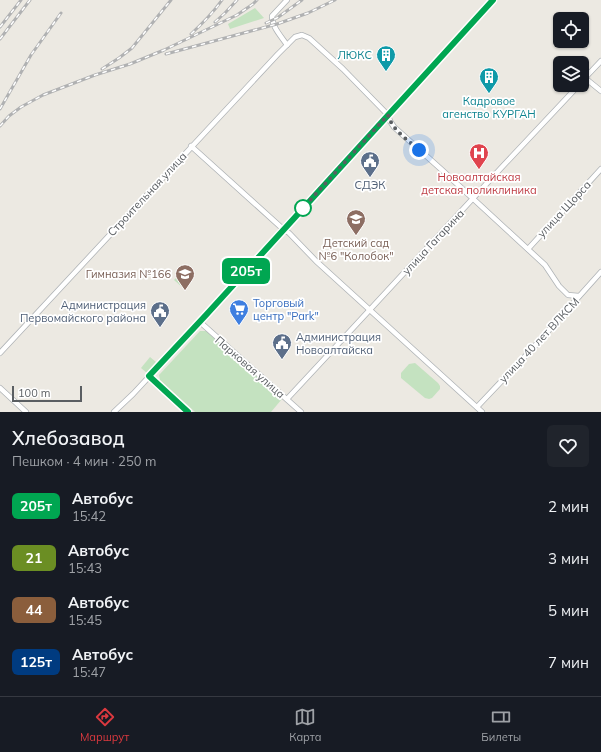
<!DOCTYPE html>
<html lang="ru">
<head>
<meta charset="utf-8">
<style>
  body { margin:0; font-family:Mulish,sans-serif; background:#20242c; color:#f1f3f6; height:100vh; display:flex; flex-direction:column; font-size:15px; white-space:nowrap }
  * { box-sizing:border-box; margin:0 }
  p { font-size:13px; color:#9ea1a6 }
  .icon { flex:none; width:22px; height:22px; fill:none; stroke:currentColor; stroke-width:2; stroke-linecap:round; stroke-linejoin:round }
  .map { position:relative; height:412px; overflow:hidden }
  .sheet { display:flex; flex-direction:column; background:#171b24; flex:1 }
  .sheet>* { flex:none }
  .badge { padding:0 8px; border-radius:6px; font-size:14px; line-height:26px }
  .controls { position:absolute; left:553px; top:12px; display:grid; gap:8px }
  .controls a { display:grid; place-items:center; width:36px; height:36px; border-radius:6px; background:#171b24; box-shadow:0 1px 3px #0004; font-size:20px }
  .scale { position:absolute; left:12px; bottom:10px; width:70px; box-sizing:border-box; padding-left:4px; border:2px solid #5a5e62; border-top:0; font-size:11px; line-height:14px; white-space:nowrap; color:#5a5e62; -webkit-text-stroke:3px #fff; paint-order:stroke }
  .you { position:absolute; width:20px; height:20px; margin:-10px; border:3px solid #fff; border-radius:50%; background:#1a73e8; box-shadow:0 0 0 6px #1a73e833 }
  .map>.badge { position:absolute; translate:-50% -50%; box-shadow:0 0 0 2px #fff }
  .round { display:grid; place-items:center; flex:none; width:42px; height:42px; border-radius:6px; background:#20242c }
  .summary { display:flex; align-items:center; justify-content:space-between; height:68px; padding:0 12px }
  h1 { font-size:19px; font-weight:600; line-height:30px }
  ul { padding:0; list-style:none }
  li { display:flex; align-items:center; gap:12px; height:52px; padding:0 12px }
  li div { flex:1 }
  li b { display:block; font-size:15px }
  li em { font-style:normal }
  li .badge { min-width:44px; font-weight:700; text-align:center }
  .menu { display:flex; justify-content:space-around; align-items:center; height:56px; border-top:1px solid #363941; background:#171b24; font-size:11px; color:#9ea1a6 }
  .menu a { display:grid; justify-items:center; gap:2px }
  .menu .active { color:#db393f }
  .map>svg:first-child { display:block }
  .green { fill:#c4e2c0 }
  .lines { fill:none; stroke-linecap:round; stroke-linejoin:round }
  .minor-casing { stroke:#afb3b6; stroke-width:6 }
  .minor { stroke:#fff; stroke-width:4.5 }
  .rail-casing { stroke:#b0b1b2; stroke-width:3 }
  .rail { stroke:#fff; stroke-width:1.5; stroke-dasharray:4.5; stroke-linecap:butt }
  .line-casing { stroke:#fff; stroke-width:9 }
  .line { stroke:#00a651; stroke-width:6 }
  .walk { stroke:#5a5e62; stroke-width:4; stroke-dasharray:0 7.2 }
  .stop-dot { fill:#fff; stroke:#00a651; stroke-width:2 }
  .labels { text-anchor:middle; stroke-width:3.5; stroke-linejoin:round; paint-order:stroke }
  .culture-label { font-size:11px; fill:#0d838f; stroke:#fff; text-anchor:end }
  .health-label { font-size:11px; fill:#be3a42; stroke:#fff }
  .service-label { font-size:11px; fill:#4e5e75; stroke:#fff }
  .street-label { font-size:11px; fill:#5a5e62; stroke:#fff }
  .education-label { font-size:11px; fill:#785e54; stroke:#fff }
  .shop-label { font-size:11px; fill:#366cbe; stroke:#fff; text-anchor:start }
</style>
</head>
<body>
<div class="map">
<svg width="601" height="412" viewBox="0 0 601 412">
  <rect width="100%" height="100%" fill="#ece9e2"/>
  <g class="green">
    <path d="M255 8 264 18 230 29 228 24Z"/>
    <path d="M178 276 186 283 182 287 174 280Z"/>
    <path d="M200 331H206L282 399 271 412H195L160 380 159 375Z"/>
    <path d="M150 357 156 362 147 373 141 368Z"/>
    <path d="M415 363 438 383 440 386V389L432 398 429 399 425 398 401 378V373L409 364Z"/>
  </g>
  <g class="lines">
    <g class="minor-casing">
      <g id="minor">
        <path d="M287 45C281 36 272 27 272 16L287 0"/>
        <path d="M585 78 601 91"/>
        <path d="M582 81 601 61"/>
        <path d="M191 146 283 229 289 233 316 261 482 412"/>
        <path d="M528 249 601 169"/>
        <path d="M200 322 301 412"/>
        <path d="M0 353 278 54 295 37 302 35 309 38 343 69 388 115 390 121 394 127 442 170 545 265 559 286 568 295 579 296"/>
        <path d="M149 376 188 412"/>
        <path d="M0 388 26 412"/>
        <path d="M287 399 327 356 502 167 579 85"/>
        <path d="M477 407 532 349 601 272"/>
        <path d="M114 412 133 394 200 322 283 229 493 0"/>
      </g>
    </g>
    <use href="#minor" class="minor"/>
    <g class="rail-casing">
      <g id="rail">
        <path d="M215 22 225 13 237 0"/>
        <path d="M266 23 277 18 302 0"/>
        <path d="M0 27 21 0"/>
        <path d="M191 34C203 23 213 13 222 0"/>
        <path d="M0 39 30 0"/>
        <path d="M166 54 277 24 308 13 335 0"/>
        <path d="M102 69 119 58 132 48 171 0"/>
        <path d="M0 109 31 55 61 13"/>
        <path d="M0 126 9 116 21 107 43 95 95 75 130 64 164 50 237 15 253 4 257 0"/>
      </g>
    </g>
    <use href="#rail" class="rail"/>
  </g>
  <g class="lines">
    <g class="line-casing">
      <path id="line" d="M188 412 149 376 206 315 493 0"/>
    </g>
    <use href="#line" class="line"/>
    <path class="walk" d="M303 208 302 209 388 115C392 130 408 140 419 150"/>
  </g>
  <defs>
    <g id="building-pin" transform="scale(1)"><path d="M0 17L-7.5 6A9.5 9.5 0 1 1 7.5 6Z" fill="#0f9aa8" stroke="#fff"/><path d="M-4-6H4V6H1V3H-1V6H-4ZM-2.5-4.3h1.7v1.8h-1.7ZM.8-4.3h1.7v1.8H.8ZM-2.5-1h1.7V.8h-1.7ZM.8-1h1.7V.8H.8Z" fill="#fff"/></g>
    <g id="hospital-pin" transform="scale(1)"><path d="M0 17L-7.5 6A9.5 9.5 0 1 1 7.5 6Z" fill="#e0444e" stroke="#fff"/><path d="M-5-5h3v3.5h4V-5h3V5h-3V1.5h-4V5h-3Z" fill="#fff"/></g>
    <g id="civic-pin" transform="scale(1)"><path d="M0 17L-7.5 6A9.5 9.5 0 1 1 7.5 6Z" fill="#5c6f8a" stroke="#fff"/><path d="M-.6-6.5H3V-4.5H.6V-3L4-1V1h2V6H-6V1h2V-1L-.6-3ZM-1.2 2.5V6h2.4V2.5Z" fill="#fff"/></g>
    <g id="school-pin" transform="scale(1)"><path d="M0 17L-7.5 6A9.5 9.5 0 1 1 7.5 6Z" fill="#8d6e63" stroke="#fff"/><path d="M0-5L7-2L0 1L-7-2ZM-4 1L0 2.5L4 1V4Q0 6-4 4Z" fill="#fff"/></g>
    <g id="supermarket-pin" transform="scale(1)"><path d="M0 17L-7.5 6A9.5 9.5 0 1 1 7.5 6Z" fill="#3f7fe0" stroke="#fff"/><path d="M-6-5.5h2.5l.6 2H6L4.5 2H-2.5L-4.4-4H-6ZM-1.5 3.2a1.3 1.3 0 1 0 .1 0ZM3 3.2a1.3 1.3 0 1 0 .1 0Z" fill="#fff"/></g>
  </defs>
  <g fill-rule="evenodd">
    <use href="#building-pin" x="386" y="55"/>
    <use href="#building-pin" x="489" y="77"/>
    <use href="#hospital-pin" x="479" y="153"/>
    <use href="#civic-pin" x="370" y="161"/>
    <use href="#school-pin" x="356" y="219"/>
    <use href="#school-pin" x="185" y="274"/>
    <use href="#supermarket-pin" x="239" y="309"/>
    <use href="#civic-pin" x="160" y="311"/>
    <use href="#civic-pin" x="282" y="343"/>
  </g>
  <circle class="stop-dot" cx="303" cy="208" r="8"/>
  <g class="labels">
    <g class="culture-label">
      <text x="372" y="59">ЛЮКС</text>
      <text x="489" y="105" text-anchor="middle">Кадровое<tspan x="489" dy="13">агенство КУРГАН</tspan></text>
    </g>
    <g class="health-label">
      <text x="479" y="181">Новоалтайская<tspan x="479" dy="13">детская поликлиника</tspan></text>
    </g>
    <g class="service-label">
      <text x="370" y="189">СДЭК</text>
      <text x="146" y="309" text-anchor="end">Администрация<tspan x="146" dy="13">Первомайского района</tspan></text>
      <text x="296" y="341" text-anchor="start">Администрация<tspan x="296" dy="13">Новоалтайска</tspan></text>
    </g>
    <g class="street-label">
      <text transform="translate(147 194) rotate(-47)" y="4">Строительная улица</text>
      <text transform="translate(564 209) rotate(-47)" y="4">улица Щорса</text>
      <text transform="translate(433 242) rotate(-47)" y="4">улица Гагарина</text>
      <text transform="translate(539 340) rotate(-47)" y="4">улица 40 лет ВЛКСМ</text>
      <text transform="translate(250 367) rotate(41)" y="4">Парковая улица</text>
    </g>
    <g class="education-label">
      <text x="356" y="247">Детский сад<tspan x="356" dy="13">№6 "Колобок"</tspan></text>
      <text x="171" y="278" text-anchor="end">Гимназия №166</text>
    </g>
    <g class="shop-label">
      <text x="253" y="307">Торговый<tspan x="253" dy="13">центр "Park"</tspan></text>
    </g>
  </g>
</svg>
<div class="controls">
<a><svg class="icon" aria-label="locate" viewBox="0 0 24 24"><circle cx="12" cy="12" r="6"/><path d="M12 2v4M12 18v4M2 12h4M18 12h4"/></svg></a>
<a><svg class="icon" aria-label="layers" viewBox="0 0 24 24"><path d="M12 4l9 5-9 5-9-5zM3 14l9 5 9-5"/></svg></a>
</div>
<div class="scale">100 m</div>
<div class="you" style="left:419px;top:150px"></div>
<b class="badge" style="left:246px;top:271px;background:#00a651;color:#fff">205т</b>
</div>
<section class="sheet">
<div class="summary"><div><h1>Хлебозавод</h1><p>Пешком · 4 мин · 250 m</p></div><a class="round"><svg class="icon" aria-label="heart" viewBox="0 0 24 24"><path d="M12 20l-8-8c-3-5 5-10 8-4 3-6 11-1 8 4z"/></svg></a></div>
<ul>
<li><span class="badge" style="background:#00a651;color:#fff">205т</span><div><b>Автобус</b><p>15:42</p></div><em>2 мин</em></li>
<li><span class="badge" style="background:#6b8e23;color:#fff">21</span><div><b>Автобус</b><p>15:43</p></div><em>3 мин</em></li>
<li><span class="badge" style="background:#8b5e3c;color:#fff">44</span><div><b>Автобус</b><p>15:45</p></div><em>5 мин</em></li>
<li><span class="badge" style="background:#003b80;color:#fff">125т</span><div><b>Автобус</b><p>15:47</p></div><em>7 мин</em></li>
</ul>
</section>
<nav class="menu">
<a class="active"><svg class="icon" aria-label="directions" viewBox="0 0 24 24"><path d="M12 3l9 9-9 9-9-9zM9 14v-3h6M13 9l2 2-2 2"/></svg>Маршрут</a>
<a><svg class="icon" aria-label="map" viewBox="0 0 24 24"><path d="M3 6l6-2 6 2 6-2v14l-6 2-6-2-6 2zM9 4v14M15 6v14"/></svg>Карта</a>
<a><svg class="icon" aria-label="tickets" viewBox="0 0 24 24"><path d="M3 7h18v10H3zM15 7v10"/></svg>Билеты</a>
</nav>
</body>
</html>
